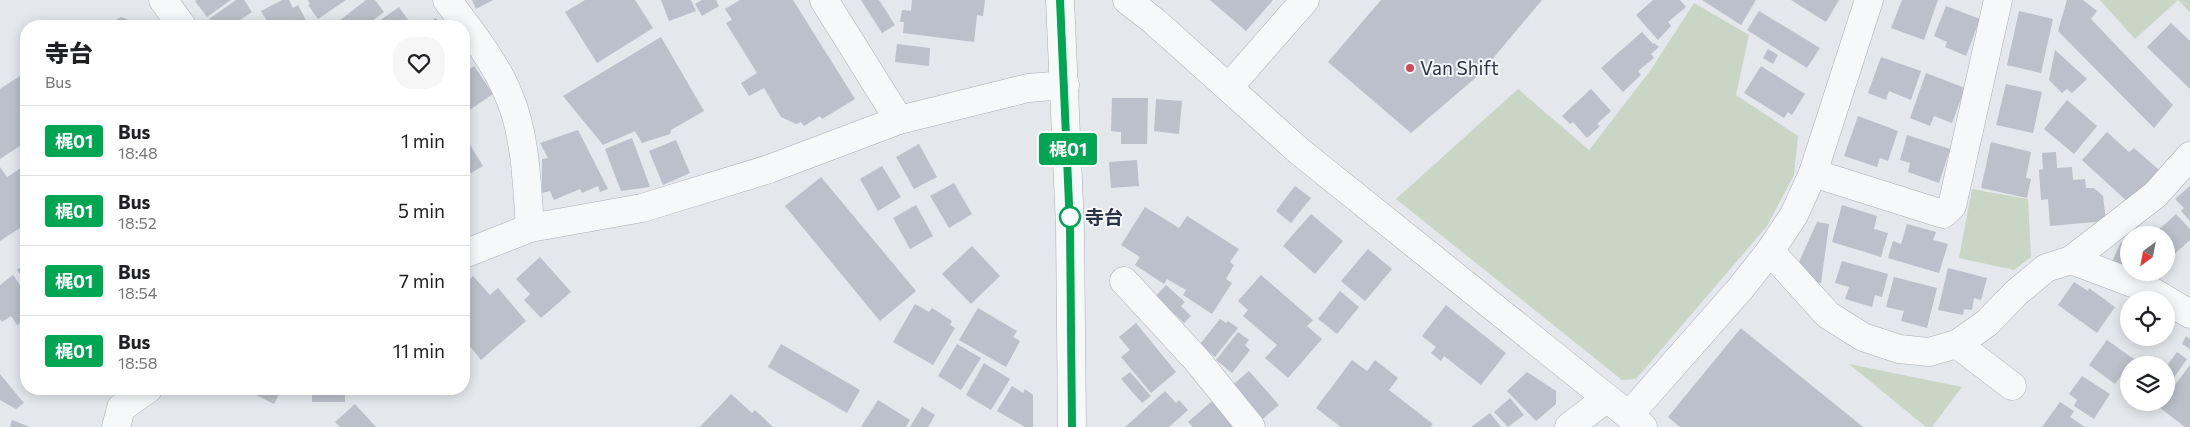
<!DOCTYPE html>
<html lang="en">
<head>
<meta charset="utf-8">
<style>
  body { margin:0; font-family:Commissioner,"Noto Sans JP",sans-serif; background:#f6f6f6; color:#202124; height:100vh; display:flex; flex-direction:column; font-size:19px; white-space:nowrap }
  * { box-sizing:border-box; margin:0 }
  p { font-size:16px; color:#757577 }
  .icon { flex:none; width:28px; height:28px; fill:none; stroke:currentColor; stroke-width:2; stroke-linecap:round; stroke-linejoin:round }
  .map { position:relative; flex:1; overflow:hidden }
  .panel { position:absolute; left:20px; top:20px; width:450px; height:375px; display:flex; flex-direction:column; background:#fff; border-radius:20px; box-shadow:0 2px 12px #0003 }
  .panel>* { flex:none }
  .badge { padding:0 10px; border-radius:4px; font-size:18px; line-height:32px }
  .needle { width:32px; rotate:212deg }
  .controls { position:absolute; left:2120px; top:226px; display:grid; gap:10px }
  .controls a { display:grid; place-items:center; width:55px; height:55px; border-radius:50%; background:#fff; box-shadow:0 2px 12px #0003; font-size:25px }
  .map>.badge { position:absolute; translate:-50% -50%; box-shadow:0 0 0 2px #fff }
  .round { display:grid; place-items:center; flex:none; width:52px; height:52px; border-radius:20px; background:#f6f6f6 }
  .head { display:flex; align-items:center; justify-content:space-between; height:85px; padding:0 25px }
  h1 { font-size:24px; font-weight:800; line-height:38px }
  ul { padding:0; list-style:none }
  li { display:flex; align-items:center; gap:15px; height:70px; padding:0 25px; border-top:1px solid #e0e0e0 }
  li div { flex:1 }
  li b { display:block; font-size:19px }
  li em { font-style:normal }
  li .badge { min-width:55px; font-weight:700; text-align:center }
  .map>svg:first-child { display:block }
  .green { fill:#c9d6c5 }
  .building { fill:#bbc0ca }
  .lines { fill:none; stroke-linecap:round; stroke-linejoin:round }
  .minor-casing { stroke:#a9aeb7; stroke-width:29 }
  .minor { stroke:#f7f8fa; stroke-width:28 }
  .line-casing { stroke:#fff; stroke-width:11 }
  .line { stroke:#00a651; stroke-width:8 }
  .poi-dot { fill:#d1495b; stroke:#f4f6f9; stroke-width:2 }
  .stop-dot { fill:#fff; stroke:#00a651; stroke-width:2.5 }
  .labels { text-anchor:middle; stroke-width:4; stroke-linejoin:round; paint-order:stroke }
  .poi-label { font-size:19px; fill:#2b3445; stroke:#f4f6f9; text-anchor:start }
  .stop-label { font-size:19px; font-weight:bold; fill:#2b3445; stroke:#f4f6f9; text-anchor:start }
</style>
</head>
<body>
<div class="map">
<svg width="2190" height="427" viewBox="0 0 2190 427">
  <rect width="100%" height="100%" fill="#e4e7ec"/>
  <g class="green">
    <path d="M2100 0H2190V12L2178 0 2135 39Z"/>
    <path d="M1694 3 1749 35 1736 95 1798 136 1794 175 1767 226 1636 379 1622 380 1396 199 1518 89 1589 150 1650 71Z"/>
    <path d="M1972 189 2028 199 2031 257 2014 270 1959 258Z"/>
    <path d="M1849 364 1962 387 1932 427H1926Z"/>
  </g>
  <g class="building">
    <path d="M197 0H231L207 17 195 1Z"/>
    <path d="M236 0H244L252 12 231 26H214L209 19Z"/>
    <path d="M282 0H289L293 8 298 5 309 26H270L261 11Z"/>
    <path d="M308 0H346L318 19 308 5 310 4Z"/>
    <path d="M366 0H375L384 12 366 26H336L335 24Z"/>
    <path d="M472 0H493L476 9Z"/>
    <path d="M585 0H635L653 28 597 63 565 12Z"/>
    <path d="M661 0H691L696 11 669 21Z"/>
    <path d="M702 0H716L719 6 702 16 695 4Z"/>
    <path d="M740 0H793L855 99 822 119 820 116 804 126 801 122 796 124 781 117 764 88 749 96 741 83 757 73 726 23 732 20 725 9Z"/>
    <path d="M861 0H879L895 25 882 33Z"/>
    <path d="M912 0H985L983 16 977 15 974 42 903 33 904 22H900L902 10 911 11Z"/>
    <path d="M1210 0H1273L1246 31Z"/>
    <path d="M1381 0H1542L1480 74 1411 133 1328 62Z"/>
    <path d="M1653 0H1680L1686 7 1668 22 1671 26 1658 40 1636 15Z"/>
    <path d="M1702 0H1756L1741 25Z"/>
    <path d="M1791 0H1839L1826 22Z"/>
    <path d="M1902 0H1938L1924 40 1891 28Z"/>
    <path d="M2067 0H2083L2097 11 2091 19 2173 105 2154 128 2058 31Z"/>
    <path d="M1946 6 1980 19 1966 56 1945 47 1947 42 1934 36Z"/>
    <path d="M399 7 411 24 408 26H372Z"/>
    <path d="M1759 11 1820 48 1807 68 1747 30Z"/>
    <path d="M2019 11 2053 19 2041 73 2007 65Z"/>
    <path d="M121 17 129 20 133 26H105Z"/>
    <path d="M436 18 442 26H425Z"/>
    <path d="M245 20 249 26H236Z"/>
    <path d="M2171 23 2190 41V89L2147 47Z"/>
    <path d="M1642 32 1653 44 1654 43 1659 47 1651 54 1654 58 1638 71 1641 75 1623 92 1601 68Z"/>
    <path d="M661 37 704 111 671 130 670 134 642 143 635 131 603 145 563 96Z"/>
    <path d="M897 44 930 48 929 66 895 62Z"/>
    <path d="M1768 49 1778 55 1773 64 1763 58Z"/>
    <path d="M2055 50 2087 79 2072 93 2067 89 2062 93 2049 80Z"/>
    <path d="M1881 57 1921 71 1911 100 1889 91 1886 100 1868 93Z"/>
    <path d="M474 66 493 94 468 111 464 105V73Z"/>
    <path d="M1761 66 1805 94 1792 115 1788 112 1784 118 1744 93Z"/>
    <path d="M26 72V142L0 159V89Z"/>
    <path d="M1926 73 1965 88 1952 123 1934 116 1930 126 1910 118Z"/>
    <path d="M2006 84 2042 92 2033 133 1996 125Z"/>
    <path d="M1591 89 1611 111 1597 124 1600 126 1587 138 1573 122 1570 124 1562 116Z"/>
    <path d="M1112 98H1148L1147 144H1121V132L1111 131Z"/>
    <path d="M1156 99 1182 101 1179 134 1154 131Z"/>
    <path d="M2067 100 2097 126 2074 154 2044 129Z"/>
    <path d="M1858 116 1898 131 1888 161 1880 158 1877 167 1844 156Z"/>
    <path d="M578 130 608 189 600 192 598 186 582 193 580 189 554 200 550 191 542 193V159L548 158 540 143Z"/>
    <path d="M2107 132 2129 152 2134 148 2159 170 2129 203 2082 160Z"/>
    <path d="M464 135 483 166 464 177Z"/>
    <path d="M1907 135 1950 149 1939 183 1908 172 1910 163 1900 160Z"/>
    <path d="M632 138 650 187 621 191 605 149Z"/>
    <path d="M676 140 690 173 663 185 649 151Z"/>
    <path d="M1991 142 2031 152 2026 178 2031 179 2027 198 1981 188Z"/>
    <path d="M919 144 937 177 914 189 896 157Z"/>
    <path d="M2056 152 2057 168 2072 167 2073 180 2085 179 2086 188H2094L2103 196 2106 221 2050 226 2048 199 2041 200 2039 170 2043 169 2042 153Z"/>
    <path d="M1137 160 1139 186 1111 188 1109 162Z"/>
    <path d="M26 165V224L0 241V167L7 177Z"/>
    <path d="M882 166 901 197 878 211 860 179Z"/>
    <path d="M821 177 916 291 880 321 785 206Z"/>
    <path d="M954 183 972 214 949 228 930 196Z"/>
    <path d="M1295 186 1311 198 1291 223 1276 211Z"/>
    <path d="M2190 186V221L2181 211 2184 208 2175 199Z"/>
    <path d="M916 205 933 236 910 249 893 218Z"/>
    <path d="M1842 205 1877 216 1874 229 1888 233 1881 257 1832 242Z"/>
    <path d="M1145 207 1179 228 1187 216 1239 249 1230 262 1234 265 1226 279 1232 283 1212 314 1183 295 1186 290 1167 279 1164 284 1135 265 1140 257 1121 245Z"/>
    <path d="M1311 214 1343 241 1315 274 1283 246Z"/>
    <path d="M2176 214 2190 229V240L2169 259 2166 257V235H2153Z"/>
    <path d="M1817 222 1829 224 1821 283 1814 282 1799 262Z"/>
    <path d="M1907 224 1936 232 1933 240 1948 244 1939 273 1888 258 1893 241 1901 244Z"/>
    <path d="M2121 242 2129 245V272L2111 264Z"/>
    <path d="M972 246 1000 276 971 304 942 274Z"/>
    <path d="M1368 249 1392 269 1365 301 1341 281Z"/>
    <path d="M540 257 571 292 541 318 524 300 530 294 516 279Z"/>
    <path d="M1842 261 1888 274 1882 297 1875 295 1872 307 1845 299 1849 287 1835 283Z"/>
    <path d="M26 263V282L17 270Z"/>
    <path d="M1948 268 1987 278 1981 300 1974 298 1972 310 1964 309 1963 315 1938 310Z"/>
    <path d="M13 275 26 294V318L17 325 11 316 2 322 0 319V285Z"/>
    <path d="M1261 275 1313 320 1307 326 1322 339 1288 378 1265 358 1277 345 1243 316 1248 310 1238 301Z"/>
    <path d="M473 276 490 295 498 288 526 321 481 360 464 339V284Z"/>
    <path d="M1894 277 1937 288 1927 328 1901 321 1904 311 1886 307Z"/>
    <path d="M2074 282 2088 291 2089 288 2115 307 2097 333 2058 305Z"/>
    <path d="M1166 285 1185 302 1181 306 1191 316 1184 323 1156 296Z"/>
    <path d="M1340 291 1359 307 1337 334 1318 319Z"/>
    <path d="M915 304 929 312 932 308 952 321 950 325 955 328 933 365 893 342Z"/>
    <path d="M1446 305 1506 353 1481 385 1444 356 1441 361 1431 353 1436 347 1422 336Z"/>
    <path d="M978 308 1017 331 1013 337 1020 341 1006 367 959 340Z"/>
    <path d="M1220 319 1226 323 1228 321 1238 328 1215 357 1200 344Z"/>
    <path d="M1136 323 1176 372 1151 393 1121 357 1130 350 1119 337Z"/>
    <path d="M1741 328 1742 329 1863 427H1680L1668 417Z"/>
    <path d="M1238 332 1249 340 1245 345 1250 350 1232 373 1216 360Z"/>
    <path d="M2186 336 2190 339V349L2182 344Z"/>
    <path d="M2107 340 2134 359 2115 384 2089 365Z"/>
    <path d="M781 344 860 390 847 413 768 367Z"/>
    <path d="M957 344 981 358 961 390 938 376Z"/>
    <path d="M2177 352 2187 359 2166 389V367Z"/>
    <path d="M1352 360 1367 371 1375 360 1398 378 1389 390 1433 424 1430 427H1341L1316 408Z"/>
    <path d="M984 363 1010 379 991 410 966 395Z"/>
    <path d="M2190 365V427H2185L2159 407 2162 402H2166V397Z"/>
    <path d="M1249 371 1279 405 1258 423 1229 388Z"/>
    <path d="M1130 372 1151 396 1142 403 1121 379Z"/>
    <path d="M1527 372 1556 391V404L1536 421 1507 391Z"/>
    <path d="M0 374 24 403 16 409 0 400Z"/>
    <path d="M2082 376 2110 394 2094 419 2074 406 2077 400 2069 394Z"/>
    <path d="M1012 386 1023 393 1025 389 1033 395V427H1025L997 411Z"/>
    <path d="M244 389H282L274 404Z"/>
    <rect x="312" y="389" width="33" height="13"/>
    <path d="M1165 391 1176 403 1179 400 1188 410 1169 427H1125Z"/>
    <path d="M731 394 752 413 755 410 773 427H700Z"/>
    <path d="M1510 398 1524 415 1508 427 1494 412Z"/>
    <path d="M878 400 910 420 906 427H861Z"/>
    <path d="M1212 401 1234 427H1193L1188 422Z"/>
    <path d="M2060 402 2074 411 2070 417 2085 427H2042Z"/>
    <path d="M355 404 376 427H340L335 422Z"/>
    <path d="M922 407 935 415 928 427H910Z"/>
    <path d="M1490 413 1501 427H1471Z"/>
    <path d="M12 420 30 427H10Z"/>
  </g>
  <g class="lines">
    <g class="minor-casing">
      <g id="minor">
        <path d="M163 0 182 26"/>
        <path d="M447 0C469 29 496 63 509 96 526 135 527 187 530 228"/>
        <path d="M824 0 899 120"/>
        <path d="M1060 0 1070 227 1072 427"/>
        <path d="M1127 0 1154 21 1299 151 1643 427"/>
        <path d="M1229 87 1305 0"/>
        <path d="M1813 173 1943 214 1952 206 1998 0"/>
        <path d="M1770 251 1828 315 1863 337 1899 349 1929 352 1957 344 1987 323 2016 293 2046 268 2071 260 2148 289 2190 314"/>
        <path d="M464 254 530 228 642 208 769 169 899 120 1028 88 1065 85"/>
        <path d="M2071 260 2155 195 2190 156"/>
        <path d="M1124 281 1196 359 1251 427"/>
        <path d="M1957 344 2012 386"/>
        <path d="M1629 415 1740 289 1770 251 1794 215 1813 173 1869 0"/>
        <path d="M116 427 121 408 148 389"/>
        <path d="M1569 427 1607 398"/>
      </g>
    </g>
    <use href="#minor" class="minor"/>
  </g>
  <g class="lines">
    <g class="line-casing">
      <path id="line" d="M1060 0 1070 227 1072 427"/>
    </g>
    <use href="#line" class="line"/>
  </g>
  <circle class="poi-dot" cx="1410" cy="68" r="5"/>
  <circle class="stop-dot" cx="1070" cy="217" r="10"/>
  <g class="labels">
    <g class="poi-label">
      <text x="1420" y="75">Van Shift</text>
    </g>
    <g class="stop-label">
      <text x="1085" y="224">寺台</text>
    </g>
  </g>
</svg>
<div class="controls">
<a><svg class="needle" viewBox="-14 -14 28 28"><path d="M0-13l5 13h-10z" fill="#e53935"/><path d="M0 13l5-13h-10z" fill="#757577"/></svg></a>
<a><svg class="icon" aria-label="locate" viewBox="0 0 24 24"><circle cx="12" cy="12" r="6"/><path d="M12 2v4M12 18v4M2 12h4M18 12h4"/></svg></a>
<a><svg class="icon" aria-label="layers" viewBox="0 0 24 24"><path d="M12 4l9 5-9 5-9-5zM3 14l9 5 9-5"/></svg></a>
</div>
<b class="badge" style="left:1068px;top:149px;background:#00a651;color:#fff">梶01</b>
<section class="panel">
<div class="head"><div><h1>寺台</h1><p>Bus</p></div><a class="round"><svg class="icon" aria-label="heart" viewBox="0 0 24 24"><path d="M12 20l-8-8c-3-5 5-10 8-4 3-6 11-1 8 4z"/></svg></a></div>
<ul>
<li><span class="badge" style="background:#00a651;color:#fff">梶01</span><div><b>Bus</b><p>18:48</p></div><em>1 min</em></li>
<li><span class="badge" style="background:#00a651;color:#fff">梶01</span><div><b>Bus</b><p>18:52</p></div><em>5 min</em></li>
<li><span class="badge" style="background:#00a651;color:#fff">梶01</span><div><b>Bus</b><p>18:54</p></div><em>7 min</em></li>
<li><span class="badge" style="background:#00a651;color:#fff">梶01</span><div><b>Bus</b><p>18:58</p></div><em>11 min</em></li>
</ul>
</section>
</div>
</body>
</html>
